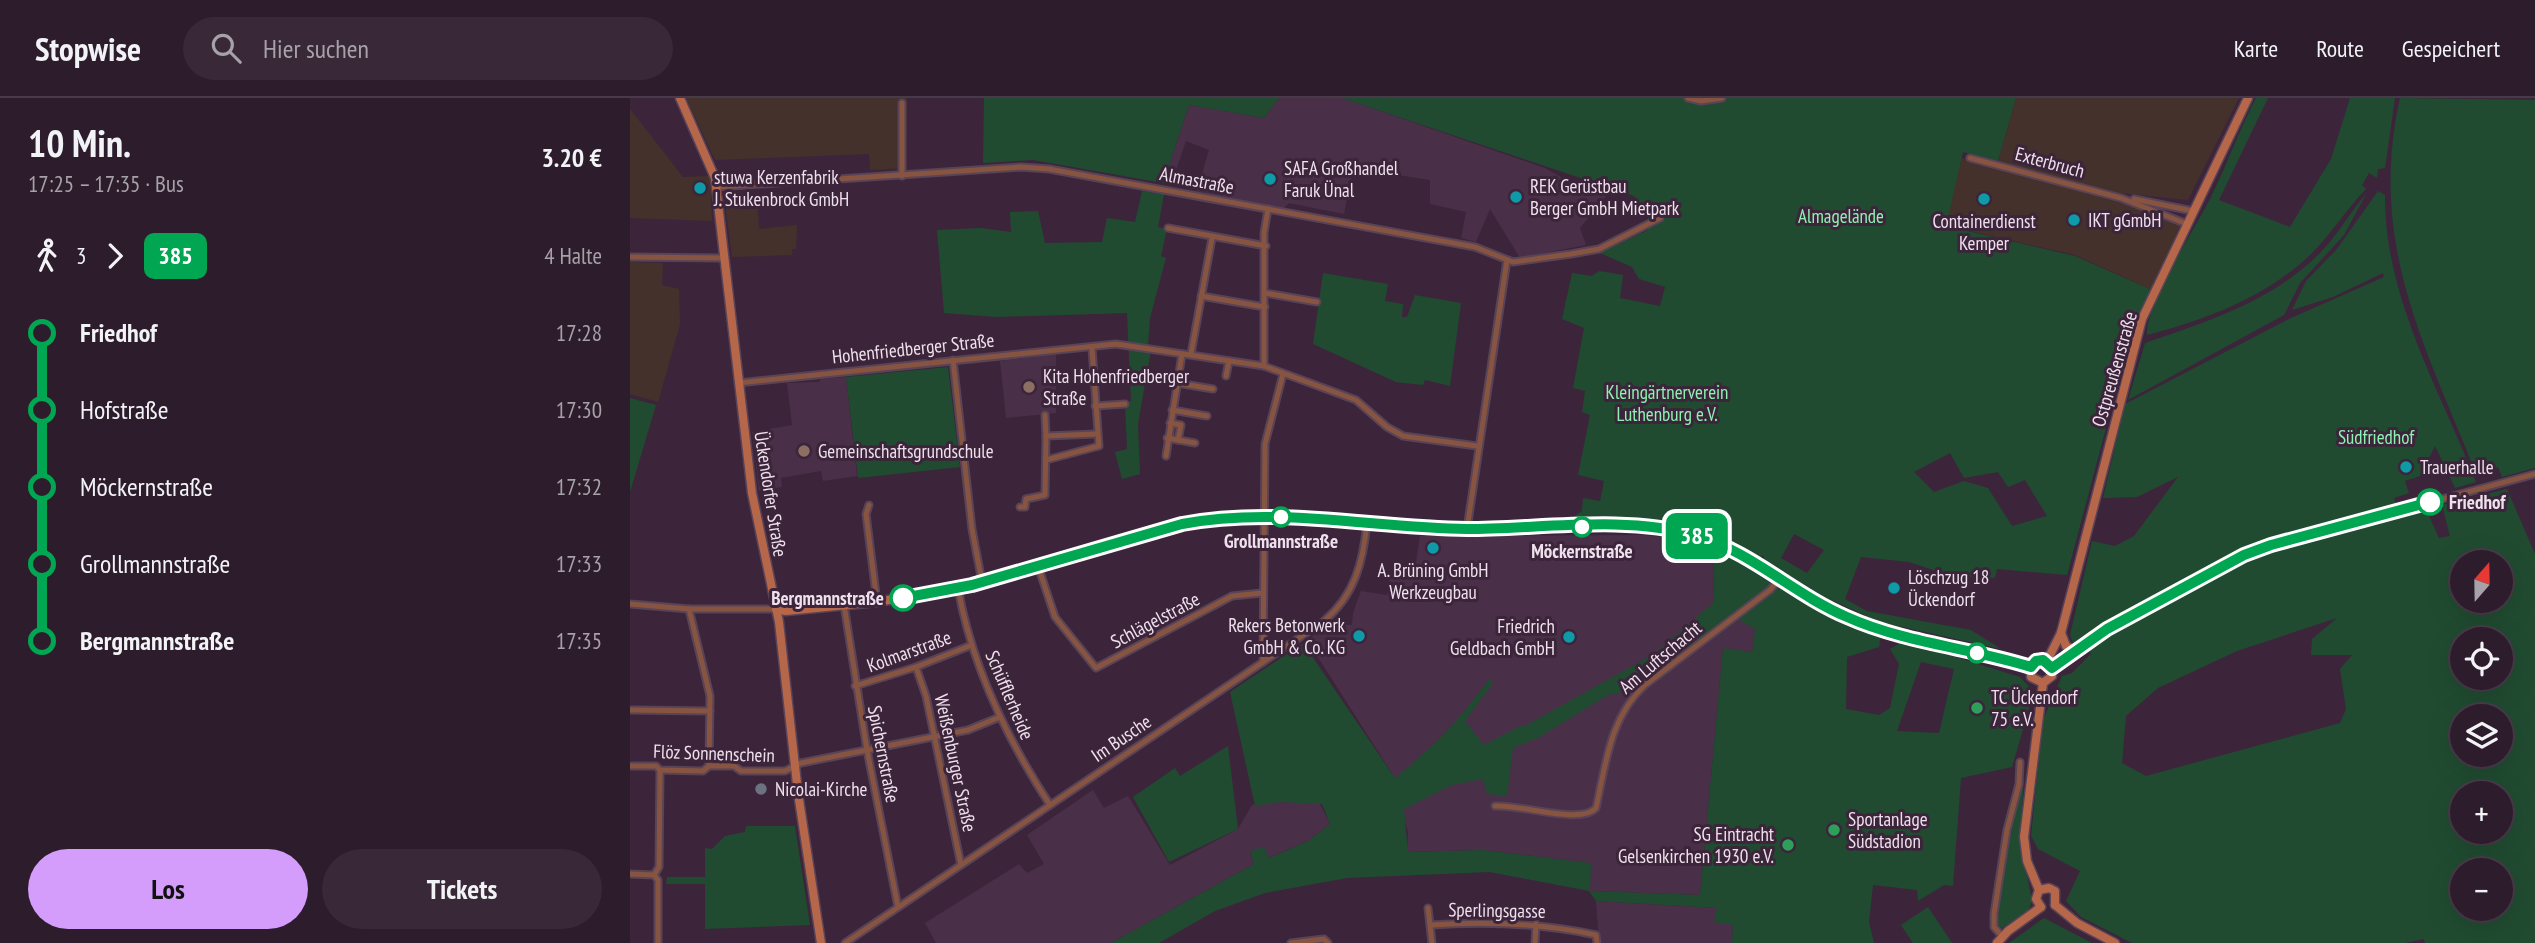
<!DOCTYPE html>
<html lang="de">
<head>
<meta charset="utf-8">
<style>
  body { margin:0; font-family:"PT Sans Narrow",sans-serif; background:#392938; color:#f1f3f6; height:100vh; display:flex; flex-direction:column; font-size:26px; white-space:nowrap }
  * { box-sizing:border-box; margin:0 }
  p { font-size:23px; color:#a7a1a9 }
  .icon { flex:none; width:38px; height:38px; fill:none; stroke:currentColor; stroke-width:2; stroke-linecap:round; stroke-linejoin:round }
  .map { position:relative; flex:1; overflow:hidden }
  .sheet { display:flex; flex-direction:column; background:#2d1c2c; width:630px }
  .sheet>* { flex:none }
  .badge { padding:0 14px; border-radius:10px; font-size:24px; line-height:46px }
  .needle { width:46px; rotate:20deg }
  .buttons { position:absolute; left:1820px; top:452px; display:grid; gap:14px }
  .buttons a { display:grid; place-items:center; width:63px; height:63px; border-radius:50%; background:#2d1c2c; box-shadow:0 7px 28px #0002,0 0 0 2px #483a48; font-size:35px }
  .map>.badge { position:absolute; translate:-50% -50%; box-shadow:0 0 0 4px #fff }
  .legs { display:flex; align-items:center; gap:10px; height:77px; padding:0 28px; font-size:23px }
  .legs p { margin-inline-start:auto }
  .head { display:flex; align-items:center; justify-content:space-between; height:119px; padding:0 28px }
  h1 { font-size:38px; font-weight:600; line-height:52px }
  .button { display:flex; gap:14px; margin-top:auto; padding:14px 28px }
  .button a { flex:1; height:80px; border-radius:42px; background:#d49cfb; color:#111; font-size:28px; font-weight:600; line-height:80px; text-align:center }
  .button a+a { background:#392938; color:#f1f3f6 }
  ul { padding:0 28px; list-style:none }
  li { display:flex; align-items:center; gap:24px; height:77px; font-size:26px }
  li i { display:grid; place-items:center; width:10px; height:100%; margin:0 9px; background:currentColor }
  li i::after { content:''; width:18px; height:18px; margin:-9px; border:5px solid; border-radius:50%; background:#2d1c2c }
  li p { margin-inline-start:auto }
  li:first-child i { background:linear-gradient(#0000 50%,currentColor 0) }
  li:last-child i { background:linear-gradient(currentColor 50%,#0000 0) }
  header { display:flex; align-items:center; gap:42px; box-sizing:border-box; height:98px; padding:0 35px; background:#2d1c2c; border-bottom:2px solid #483a48 }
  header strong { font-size:33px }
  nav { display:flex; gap:38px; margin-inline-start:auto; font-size:24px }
  .search { width:490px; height:63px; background:#392938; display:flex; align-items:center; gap:18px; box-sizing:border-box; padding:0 24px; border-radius:38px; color:#a7a1a9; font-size:26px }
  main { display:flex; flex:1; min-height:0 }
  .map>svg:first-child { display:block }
  .commercial { fill:#44312b }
  .built { fill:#4a2f48 }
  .green { fill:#204b31; fill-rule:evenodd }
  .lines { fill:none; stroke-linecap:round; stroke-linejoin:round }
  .street-casing { stroke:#594357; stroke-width:9 }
  .secondary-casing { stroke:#594357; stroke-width:11 }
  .street { stroke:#875441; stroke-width:5 }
  .secondary { stroke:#b76749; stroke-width:8 }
  .line-1-casing { stroke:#fff; stroke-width:16 }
  .line-1 { stroke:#00a651; stroke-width:10 }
  .culture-dot { fill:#0f9aa8; stroke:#3c253a; stroke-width:2.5 }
  .education-dot { fill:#8d6e63; stroke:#3c253a; stroke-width:2.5 }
  .stop-1-dot { fill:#fff; stroke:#00a651; stroke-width:3.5 }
  .leisure-dot { fill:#2e9e5b; stroke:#3c253a; stroke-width:2.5 }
  .worship-dot { fill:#6b7280; stroke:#3c253a; stroke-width:2.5 }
  .labels { text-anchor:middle; stroke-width:6; stroke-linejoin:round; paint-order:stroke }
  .street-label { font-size:19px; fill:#efe0ed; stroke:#3c253a }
  .poi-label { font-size:19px; fill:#efe0ed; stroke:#3c253a; text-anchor:start }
  .park-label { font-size:19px; fill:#8cf3b1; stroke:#3c253a }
  .stop-label { font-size:19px; font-weight:bold; fill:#efe0ed; stroke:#3c253a }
</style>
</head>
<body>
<header>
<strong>Stopwise</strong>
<div class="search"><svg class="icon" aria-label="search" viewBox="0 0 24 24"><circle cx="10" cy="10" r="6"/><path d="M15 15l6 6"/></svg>Hier suchen</div>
<nav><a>Karte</a><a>Route</a><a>Gespeichert</a></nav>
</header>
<main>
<section class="sheet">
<div class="head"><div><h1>10 Min.</h1><p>17:25 – 17:35 · Bus</p></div><b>3.20 €</b></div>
<div class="legs"><svg class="icon" aria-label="walk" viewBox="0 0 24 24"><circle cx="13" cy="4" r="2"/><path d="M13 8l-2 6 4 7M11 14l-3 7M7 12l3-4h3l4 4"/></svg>3<svg class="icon" aria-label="forward" viewBox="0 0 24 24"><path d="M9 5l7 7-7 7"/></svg><b class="badge" style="background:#00a651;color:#fff">385</b><p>4 Halte</p></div>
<ul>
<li><i style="color:#00a651"></i><b>Friedhof</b><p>17:28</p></li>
<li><i style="color:#00a651"></i><span>Hofstraße</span><p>17:30</p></li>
<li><i style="color:#00a651"></i><span>Möckernstraße</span><p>17:32</p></li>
<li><i style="color:#00a651"></i><span>Grollmannstraße</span><p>17:33</p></li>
<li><i style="color:#00a651"></i><b>Bergmannstraße</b><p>17:35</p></li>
</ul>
<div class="button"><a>Los</a><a>Tickets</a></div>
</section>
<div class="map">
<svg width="1905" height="845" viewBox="0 0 1905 845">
  <rect width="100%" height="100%" fill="#3c253a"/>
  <g class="commercial">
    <path d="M56 0H277L276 70 240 72 239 56 85 62Z"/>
    <path d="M1386 0H1609L1558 102 1488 95 1368 64Z"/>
    <path d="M0 11 53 79 80 78 82 123 0 120Z"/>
    <path d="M1331 60 1487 101 1555 126 1522 192 1445 157 1313 127Z"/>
    <path d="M127 97 129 131 167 127 166 151H162V157L102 159 94 98Z"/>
    <path d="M0 164 33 165 32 187 49 191 50 226 28 304 0 296Z"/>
  </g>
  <g class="built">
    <path d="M649 0H713L915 70 954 92 957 90 976 98 950 130 956 147 890 160 860 111 846 144 831 140 836 114 800 106V82L723 70 714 116 659 105 653 111 567 93 579 52 556 43 541 87 533 85 559 7 634 20Z"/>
    <path d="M426 256V315L376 320 370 263Z"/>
    <path d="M216 279 227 378 193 383 191 373 151 380 152 389 129 393 122 334 162 327 157 285 189 284 191 281Z"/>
    <path d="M1013 437 1049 441 1083 451 1084 504 1125 531 1122 554 1093 551 1070 797 959 793 960 765 852 752 777 754 778 735 765 680 677 542 699 526 722 527 723 515 731 493 757 497 761 474 784 477 790 438Z"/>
    <path d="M463 692 474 710 498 698 540 767 608 731 622 707 648 702 689 704 700 726 678 743 638 760 620 754 624 766 481 845H306L295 825 389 766 397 775 414 766 397 737Z"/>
    <path d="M966 803 1087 810 1103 826 1102 844 1104 845H969Z"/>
  </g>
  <g class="green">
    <path d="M354 0H649L634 20 559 7 533 85 403 62 353 65Z"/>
    <path d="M712 0H1386L1368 63 1333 54 1316 128 1445 158 1522 192 1495 247 1478 315 1469 319 1476 330 1437 477 1367 471 1365 480 1318 477 1279 464 1231 459 1215 501 1237 513 1341 532 1371 551 1250 524 1188 496 1135 463 1133 457 1130 460C1071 421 1009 418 939 422L952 413 953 400 970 403 974 383 948 377 960 317 952 314 955 293 943 290 954 230 932 221 942 175 962 178 969 173 993 177 990 200 1030 208 1035 189 1009 181 1002 169 970 155 1018 132V118L1004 98ZM1320 355 1334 380 1368 374 1378 389 1395 382 1417 418 1382 428 1358 390 1334 383 1304 394 1284 374ZM1164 436 1194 452 1177 475 1151 460Z"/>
    <path d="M1626 0H1638L1589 102 1660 129 1701 61 1720 0H1765L1755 70 1748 71 1747 80 1739 75 1732 87 1736 91C1716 111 1701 137 1680 157 1636 199 1575 222 1517 237 1515 208 1566 129 1581 99 1597 67 1609 32 1626 0Z"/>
    <path d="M1770 0 1905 2V370L1872 379 1868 369 1846 375C1794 245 1738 145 1770 0Z"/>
    <path d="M512 93 534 96 528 129 537 131 531 158 536 160 520 220 518 247 521 252 508 326 510 376 492 381 485 354 497 351 495 304 501 303 497 215 367 219 314 215 307 132 351 130 381 134 380 114 408 113 415 145 472 144 477 120 505 124Z"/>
    <path d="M1748 93 1755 97C1754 199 1810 292 1846 384L1825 390 1805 348 1790 378 1775 383 1779 395 1764 400 1767 409 1671 432 1675 442 1795 409 1809 440 1820 438 1812 407 1877 391 1905 456V845H1795L1794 841 1775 845H1502L1451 819 1436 803 1450 773 1408 751 1401 738 1413 622 1432 578 1442 575 1461 556 1456 542 1443 545 1440 537 1462 443 1485 448 1504 438 1548 379 1507 399 1473 400 1495 306 1661 220 1754 179 1753 175 1703 199 1662 212 1676 183 1707 151ZM1832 464H1871V502H1832ZM1707 520 1682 541 1681 557H1722L1710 571 1716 611 1710 625 1516 678 1492 665 1496 618 1528 590 1607 553ZM1832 541H1871V579H1832ZM1832 618H1871V656H1832ZM1832 695H1871V733H1832ZM1832 772H1871V810H1832Z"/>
    <path d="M1736 96 1714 137 1670 185 1654 217 1498 302 1515 245C1579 223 1641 204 1690 155 1708 137 1720 114 1736 96Z"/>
    <path d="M693 175 758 186 755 203 773 206 772 219H777L785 197 831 205 820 288 795 282 793 287 766 284 683 246Z"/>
    <path d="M318 269 330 369 228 380 216 279Z"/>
    <path d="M0 300 26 307 0 394Z"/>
    <path d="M1083 451 1123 469 1175 505 1251 537 1249 549 1217 559 1216 611 1249 617 1260 610 1269 566 1260 551 1273 543 1390 579 1404 594 1382 669 1331 680 1323 788 1314 787 1288 803 1287 792 1243 787 1239 824 1244 845H1102L1103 827 1084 824 1087 810 966 803 959 793 860 774 717 780 635 795 585 813 529 845H481L624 766 620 753 634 749 639 760 678 743 700 726 692 706 650 704 625 708 600 594 673 545 765 680C804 648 830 622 859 581L863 585 835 623 854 647 892 627 893 629 1024 556 1084 504ZM1101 517 1125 531 1122 554 1093 550 1070 797 960 793 961 765 852 752 778 754 774 711 822 687 853 681 857 696 877 698 883 650 908 640 978 597 1006 591ZM1291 564 1324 571 1309 635 1267 633Z"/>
    <path d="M598 648 608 731 539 764 503 699 545 670 550 678Z"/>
    <path d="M1394 680 1390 742 1402 803 1398 813 1372 830 1367 826 1377 750Z"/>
    <path d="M116 728H165L180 827 75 831V786H36L37 779H75V750L82 751 95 738 115 734Z"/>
    <path d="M1298 809 1322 845H1283L1271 827Z"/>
    <path d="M1414 820 1462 845H1379Z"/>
  </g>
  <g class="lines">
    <g class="street-casing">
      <g id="street">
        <path d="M1058 0 1071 3 1092 0"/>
        <path d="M272 5V78"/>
        <path d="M1340 60 1491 100 1557 126"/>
        <path d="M86 89 391 69 419 71 845 149 883 164 941 156 969 151 1030 120"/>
        <path d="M1504 101 1563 113"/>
        <path d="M638 111 634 135V268L726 302 757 329 773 338 847 348"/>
        <path d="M538 130 636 148"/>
        <path d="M0 159 94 160"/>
        <path d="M635 195 687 204"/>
        <path d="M571 198 635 209"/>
        <path d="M561 256 582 140"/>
        <path d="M323 262 342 431 352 484"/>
        <path d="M596 278 599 263"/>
        <path d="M464 279 498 277"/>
        <path d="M108 285 486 246 634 268"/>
        <path d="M547 285 583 291"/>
        <path d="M465 308 495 306"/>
        <path d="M542 312 577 318"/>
        <path d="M415 317 416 338"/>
        <path d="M540 325 551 327 548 342"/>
        <path d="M537 340 565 345"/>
        <path d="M536 358 552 256"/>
        <path d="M416 362 469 348 462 250"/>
        <path d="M239 407 236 416 247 504"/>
        <path d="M390 409H395L396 401 415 397 416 338 466 336"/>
        <path d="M837 431 877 162"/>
        <path d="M408 468 425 519 466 570 602 498 632 495"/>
        <path d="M1588 472 1641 447 1905 376"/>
        <path d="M328 490C342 569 377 641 420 707"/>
        <path d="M0 506 59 511H146"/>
        <path d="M214 507 237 652 268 809"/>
        <path d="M59 511 80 598 79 668"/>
        <path d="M633 564 635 346 653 276"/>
        <path d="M286 569 296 598 331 767"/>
        <path d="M225 588 286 569 342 547"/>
        <path d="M0 612 80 613"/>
        <path d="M0 668H26L30 672 73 673 79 668H104L111 673H155L171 665 338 632 370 619"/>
        <path d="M865 708C890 706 951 727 966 710 976 665 980 619 1015 587L1140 492 1150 480"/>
        <path d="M0 776 24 777"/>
        <path d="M798 810 802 845"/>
        <path d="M801 827C858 823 910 825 966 837L967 845"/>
        <path d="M1372 838 1364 829V816L1377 732 1389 686 1390 664"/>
        <path d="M28 845V782L24 777 29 769 30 672"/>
        <path d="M215 845 694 523C725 497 733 464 737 425"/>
        <path d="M661 845 694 841 698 845"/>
        <path d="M905 845 906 826"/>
      </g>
    </g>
    <g class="secondary-casing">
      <g id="secondary">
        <path d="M50 0 85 80 122 395 149 524 168 695 191 845"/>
        <path d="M146 511 156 513 247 504 328 490 552 426C646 408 742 430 837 431 909 432 994 417 1064 437 1121 453 1163 496 1217 519 1275 545 1341 551 1401 568"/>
        <path d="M1431 535 1436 548 1448 554"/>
        <path d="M1417 563 1431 535 1512 221 1618 0"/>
        <path d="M1401 568 1410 562 1419 565 1422 578 1413 585"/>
        <path d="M1401 568V579L1413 585"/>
        <path d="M1422 570 1477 531 1588 472"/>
        <path d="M1409 792 1397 763 1394 739 1413 585"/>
        <path d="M1409 792 1419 790 1425 793V807"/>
        <path d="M1409 792 1406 801 1411 809"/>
        <path d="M1425 807 1447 825 1485 845"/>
        <path d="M1367 845 1378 833 1411 809"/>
      </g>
    </g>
    <use href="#street" class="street"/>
    <use href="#secondary" class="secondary"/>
  </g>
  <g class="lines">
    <g class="line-1-casing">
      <path id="line-1" d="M273 500 342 487 552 426C646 408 743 430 837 431 909 431 995 417 1064 437 1121 453 1163 496 1217 519 1275 545 1341 550 1401 569L1406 563 1413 562 1422 570 1477 531 1614 457 1641 447 1800 404"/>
    </g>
    <use href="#line-1" class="line-1"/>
  </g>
  <g class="culture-dot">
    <circle cx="640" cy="81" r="7"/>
    <circle cx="70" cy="90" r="7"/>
    <circle cx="886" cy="99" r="7"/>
    <circle cx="1354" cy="101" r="7"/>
    <circle cx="1444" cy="122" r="7"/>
    <circle cx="1776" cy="369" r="7"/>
    <circle cx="803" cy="450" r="7"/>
    <circle cx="1264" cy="490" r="7"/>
    <circle cx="729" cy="538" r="7"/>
    <circle cx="939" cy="539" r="7"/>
  </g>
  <g class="education-dot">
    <circle cx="399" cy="289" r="7"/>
    <circle cx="174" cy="353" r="7"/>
  </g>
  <g class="stop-1-dot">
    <circle cx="1800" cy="404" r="12"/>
    <circle cx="651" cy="419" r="9"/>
    <circle cx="952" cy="429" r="9"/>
    <circle cx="273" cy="500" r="12"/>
    <circle cx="1347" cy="555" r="9"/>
  </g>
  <g class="leisure-dot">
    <circle cx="1347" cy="610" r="7"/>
    <circle cx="1204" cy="732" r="7"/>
    <circle cx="1158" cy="747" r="7"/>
  </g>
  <circle class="worship-dot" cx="131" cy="691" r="7"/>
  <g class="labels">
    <g class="street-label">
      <text transform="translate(1420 64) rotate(15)" y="7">Exterbruch</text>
      <text transform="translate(567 82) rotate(11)" y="7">Almastraße</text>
      <text transform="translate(283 250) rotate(-6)" y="7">Hohenfriedberger Straße</text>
      <text transform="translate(1484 271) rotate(-74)" y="7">Ostpreußenstraße</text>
      <text transform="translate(141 396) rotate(81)" y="7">Ückendorfer Straße</text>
      <text transform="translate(525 522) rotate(-28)" y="7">Schlägelstraße</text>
      <text transform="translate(279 553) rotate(-20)" y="7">Kolmarstraße</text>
      <text transform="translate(1030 559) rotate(-40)" y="7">Am Luftschacht</text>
      <text transform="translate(380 597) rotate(67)" y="7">Schüfflerheide</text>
      <text transform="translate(491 640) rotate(-34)" y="7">Im Busche</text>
      <text transform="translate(84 655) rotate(2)" y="7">Flöz Sonnenschein</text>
      <text transform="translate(254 656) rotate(79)" y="7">Spichernstraße</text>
      <text transform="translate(326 665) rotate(78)" y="7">Weißenburger Straße</text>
      <text transform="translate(867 812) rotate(1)" y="7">Sperlingsgasse</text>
    </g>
    <g class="poi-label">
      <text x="654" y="77">SAFA Großhandel<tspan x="654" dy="22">Faruk Ünal</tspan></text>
      <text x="84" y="86">stuwa Kerzenfabrik<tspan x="84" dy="22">J. Stukenbrock GmbH</tspan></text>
      <text x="900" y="95">REK Gerüstbau<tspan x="900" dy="22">Berger GmbH Mietpark</tspan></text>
      <text x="1458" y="129">IKT gGmbH</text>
      <text x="1354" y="130" text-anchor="middle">Containerdienst<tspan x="1354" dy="22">Kemper</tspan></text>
      <text x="413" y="285">Kita Hohenfriedberger<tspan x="413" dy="22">Straße</tspan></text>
      <text x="188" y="360">Gemeinschaftsgrundschule</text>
      <text x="1790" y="376">Trauerhalle</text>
      <text x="803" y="479" text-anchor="middle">A. Brüning GmbH<tspan x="803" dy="22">Werkzeugbau</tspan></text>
      <text x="1278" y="486">Löschzug 18<tspan x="1278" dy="22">Ückendorf</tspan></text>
      <text x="715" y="534" text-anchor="end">Rekers Betonwerk<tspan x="715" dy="22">GmbH &amp; Co. KG</tspan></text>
      <text x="925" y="535" text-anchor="end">Friedrich<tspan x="925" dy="22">Geldbach GmbH</tspan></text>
      <text x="1361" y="606">TC Ückendorf<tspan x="1361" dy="22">75 e.V.</tspan></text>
      <text x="145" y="698">Nicolai-Kirche</text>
      <text x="1218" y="728">Sportanlage<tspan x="1218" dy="22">Südstadion</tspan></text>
      <text x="1144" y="743" text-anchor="end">SG Eintracht<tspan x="1144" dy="22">Gelsenkirchen 1930 e.V.</tspan></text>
    </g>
    <g class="park-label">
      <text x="1211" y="125">Almagelände</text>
      <text x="1037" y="301">Kleingärtnerverein<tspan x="1037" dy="22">Luthenburg e.V.</tspan></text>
      <text x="1746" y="346">Südfriedhof</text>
    </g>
    <g class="stop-label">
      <text x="1819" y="411" text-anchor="start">Friedhof</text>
      <text x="651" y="450">Grollmannstraße</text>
      <text x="952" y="460">Möckernstraße</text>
      <text x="254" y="507" text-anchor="end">Bergmannstraße</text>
    </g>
  </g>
</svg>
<div class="buttons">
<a><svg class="needle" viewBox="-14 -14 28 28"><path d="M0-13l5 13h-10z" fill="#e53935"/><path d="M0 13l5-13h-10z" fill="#a7a1a9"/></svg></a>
<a><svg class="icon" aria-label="locate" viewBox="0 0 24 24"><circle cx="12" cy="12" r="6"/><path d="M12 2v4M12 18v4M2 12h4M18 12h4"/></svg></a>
<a><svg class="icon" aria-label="layers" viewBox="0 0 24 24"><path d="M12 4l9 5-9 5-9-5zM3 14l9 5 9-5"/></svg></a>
<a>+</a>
<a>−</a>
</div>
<b class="badge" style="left:1067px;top:438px;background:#00a651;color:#fff">385</b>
</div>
</main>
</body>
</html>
